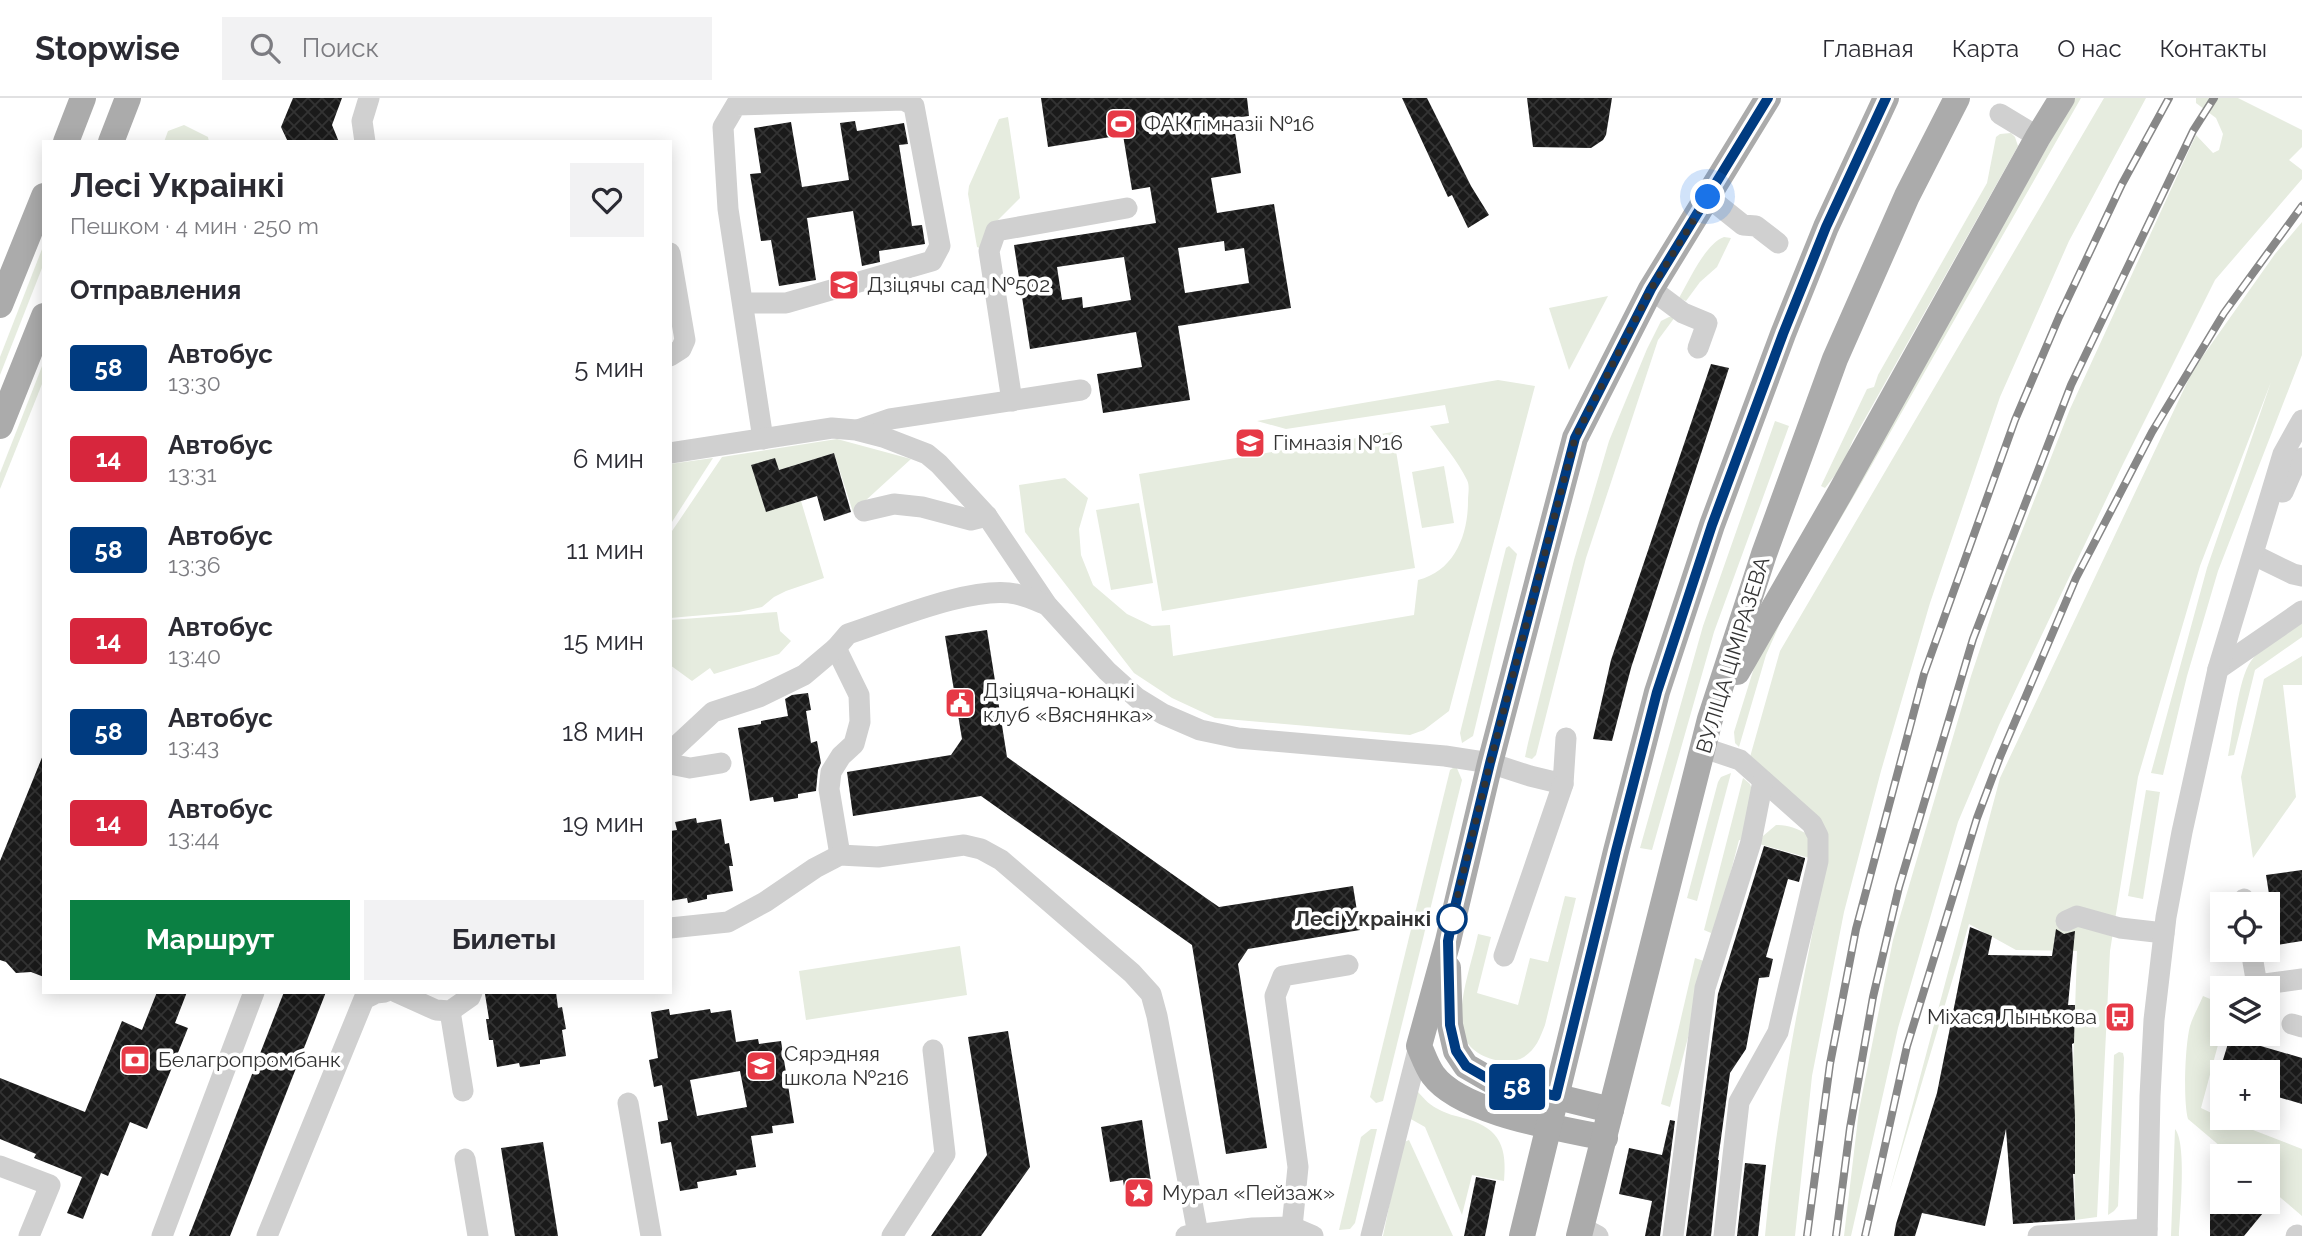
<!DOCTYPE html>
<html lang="ru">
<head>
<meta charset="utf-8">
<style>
  body { margin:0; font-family:Raleway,sans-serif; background:#f2f2f3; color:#2b2b33; height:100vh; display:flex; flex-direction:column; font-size:26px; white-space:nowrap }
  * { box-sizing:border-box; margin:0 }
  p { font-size:23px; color:#7c7c81 }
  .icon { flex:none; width:38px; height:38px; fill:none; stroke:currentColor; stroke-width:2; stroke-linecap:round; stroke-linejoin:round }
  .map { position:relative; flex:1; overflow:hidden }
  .panel { position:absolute; left:42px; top:42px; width:630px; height:854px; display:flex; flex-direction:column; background:#fff; border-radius:0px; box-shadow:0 4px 18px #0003 }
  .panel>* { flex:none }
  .badge { padding:0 14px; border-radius:5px; font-size:24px; line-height:46px }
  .fabs { position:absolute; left:2210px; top:794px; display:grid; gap:14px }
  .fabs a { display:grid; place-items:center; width:70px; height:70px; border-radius:0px; background:#fff; box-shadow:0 4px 18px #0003; font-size:35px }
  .you { position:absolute; width:35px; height:35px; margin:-18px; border:5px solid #fff; border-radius:50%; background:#1a73e8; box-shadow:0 0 0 10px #1a73e833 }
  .map>.badge { position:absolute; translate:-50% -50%; box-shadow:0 0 0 4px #fff }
  h2 { padding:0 28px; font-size:26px; line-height:63px }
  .round { display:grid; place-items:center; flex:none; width:74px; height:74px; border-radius:0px; background:#f2f2f3 }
  .overview { display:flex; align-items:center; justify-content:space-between; height:119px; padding:0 28px }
  h1 { font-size:33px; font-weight:700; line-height:52px }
  .primary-button { display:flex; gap:14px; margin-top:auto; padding:14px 28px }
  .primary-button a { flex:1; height:80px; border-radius:0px; background:#0b8043; color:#fff; font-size:28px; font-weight:700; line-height:80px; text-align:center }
  .primary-button a+a { background:#f2f2f3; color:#2b2b33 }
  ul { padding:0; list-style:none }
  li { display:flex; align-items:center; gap:21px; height:91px; padding:0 28px }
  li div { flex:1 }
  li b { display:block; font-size:26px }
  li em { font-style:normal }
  li .badge { min-width:77px; font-weight:700; text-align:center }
  header { display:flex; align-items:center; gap:42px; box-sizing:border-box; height:98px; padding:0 35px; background:#fff; border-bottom:2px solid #e1e1e2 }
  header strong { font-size:33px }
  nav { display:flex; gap:38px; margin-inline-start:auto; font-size:24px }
  .search { width:490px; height:63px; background:#f2f2f3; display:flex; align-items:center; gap:18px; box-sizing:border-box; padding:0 24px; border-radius:0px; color:#7c7c81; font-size:26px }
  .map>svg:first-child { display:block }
  .green { fill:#e6ecdf }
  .building { fill:url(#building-cross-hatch); fill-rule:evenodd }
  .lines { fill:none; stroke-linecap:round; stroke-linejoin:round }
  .minor { stroke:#d0d0d0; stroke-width:21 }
  .major { stroke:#ababab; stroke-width:26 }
  .rail-casing { stroke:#888; stroke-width:8 }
  .rail { stroke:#fff; stroke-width:5; stroke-dasharray:16; stroke-linecap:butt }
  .line-casing { stroke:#fff; stroke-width:16 }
  .line { stroke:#003b80; stroke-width:10 }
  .walk { stroke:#333; stroke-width:7; stroke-dasharray:0 12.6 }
  .stop-dot { fill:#fff; stroke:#003b80; stroke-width:3.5 }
  .labels { text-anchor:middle; stroke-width:7; stroke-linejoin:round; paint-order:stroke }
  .poi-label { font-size:21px; fill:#333; stroke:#fff; text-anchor:start }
  .street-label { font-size:21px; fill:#333; stroke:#fff }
  .stop-label { font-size:21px; font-weight:bold; fill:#333; stroke:#fff; text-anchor:end }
</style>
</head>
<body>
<header>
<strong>Stopwise</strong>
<div class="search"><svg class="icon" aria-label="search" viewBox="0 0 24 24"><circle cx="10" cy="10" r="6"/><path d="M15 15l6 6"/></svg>Поиск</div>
<nav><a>Главная</a><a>Карта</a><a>О нас</a><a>Контакты</a></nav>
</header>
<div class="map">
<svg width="2302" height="1138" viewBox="0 0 2302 1138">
  <defs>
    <pattern id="building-cross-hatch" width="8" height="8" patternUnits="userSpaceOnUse" patternTransform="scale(1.75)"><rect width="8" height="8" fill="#1a1a1a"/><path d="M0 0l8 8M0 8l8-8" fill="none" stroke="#333"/></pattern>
  </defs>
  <rect width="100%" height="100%" fill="#fff"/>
  <g class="green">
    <path d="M2075 0H2081L1862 384 1782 521 1766 557 1739 649 1735 645 1734 634 1758 557Z"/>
    <path d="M2104 0H2146L2069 143 2000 299 1930 505 1881 673 1844 814 1812 978 1795 1138H1765C1776 1012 1802 889 1826 765L1827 741 1750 659 1780 553Z"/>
    <path d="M2196 0H2238L2302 32V49L2289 62 2302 72V81L2215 182 2123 366 1999 627 1958 724 1898 930 1851 1138H1844L1859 1012 1893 842 1971 578 2004 479 2070 311 2196 37 2213 55 2219 52 2223 36 2216 20 2196 5Z"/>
    <path d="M1008 19 1020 100 994 126 982 151 977 149 968 96 969 88 999 21Z"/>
    <path d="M184 27 208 39 209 44H164L168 33Z"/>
    <path d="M2011 35 2015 39 2018 48 1853 342 1842 368 1825 390 1821 388 1867 291 1874 289 1878 277 1987 85 1996 39 2000 36Z"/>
    <path d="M2302 124V257L2218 473 2187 578 2163 677 2151 675 2207 470 2271 284 2200 468 2138 679 2110 853 2097 1119 2075 1122 2073 972 2077 853 2016 852 1969 826 1889 1095 2000 680 2193 272 2275 156Z"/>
    <path d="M1724 139 1731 140 1717 169 1700 184 1686 203 1679 200C1689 183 1705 146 1724 139Z"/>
    <path d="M44 146V165L0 277V259Z"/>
    <path d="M1608 198 1569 272 1549 210Z"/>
    <path d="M1669 219H1675L1658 242 1586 460 1536 657 1532 661 1525 659 1528 645 1574 462 1609 343 1647 251 1661 223Z"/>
    <path d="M44 263V281L0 391V375Z"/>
    <path d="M1498 282 1535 288 1449 613 1424 632 1410 637 1215 620 1172 600 1134 575 1025 434 1019 387 1065 380 1088 400 1079 431 1081 457 1093 487 1127 516 1152 528 1170 527 1173 558 1414 517 1418 482C1454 473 1468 438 1468 403 1468 396 1470 388 1467 382 1458 363 1442 345 1430 328L1449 325 1445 307 1286 331 1257 323Z"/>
    <path d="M1775 323 1789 328 1714 534 1652 752 1640 750 1703 528Z"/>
    <path d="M1393 334 1415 470 1162 513 1139 376Z"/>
    <path d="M837 341 911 361 853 414 834 355 779 372 752 368 766 413 801 403 824 480 786 493 774 499 762 509 739 514 670 520V436L722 359Z"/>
    <path d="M713 360 670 427V366Z"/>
    <path d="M1444 368 1454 425 1422 430 1412 374Z"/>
    <path d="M1139 405 1153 485 1111 492 1096 412Z"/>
    <path d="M1509 448 1517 456 1473 638 1462 645 1460 635 1506 450Z"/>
    <path d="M777 514 780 533 791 543 779 556 714 576 710 570 692 583 670 567V522Z"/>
    <path d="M2302 524V539L2255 572 2234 657 2228 658C2233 635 2238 581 2251 563 2262 547 2286 535 2302 524Z"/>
    <path d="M2302 558V587H2283L2296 699 2253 760 2241 679 2264 581Z"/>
    <path d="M1456 668 1462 682 1383 1003 1376 1005 1370 999 1450 672Z"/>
    <path d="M1731 675 1697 803 1687 800 1718 684 1721 679Z"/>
    <path d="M1743 680 1750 686 1753 694 1744 743 1739 742 1670 1009 1661 1006 1695 860 1704 863 1711 835 1704 832Z"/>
    <path d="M2146 692 2160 694 2143 801 2128 798Z"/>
    <path d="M1776 727C1788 727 1796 730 1807 736L1813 761 1759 746 1763 738Z"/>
    <path d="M1565 798 1576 800 1545 927C1540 940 1536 951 1524 959 1506 970 1471 959 1464 938 1455 909 1472 865 1478 836L1491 839 1477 895 1518 907 1530 860 1548 864Z"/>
    <path d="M960 848 967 897 806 922 799 873Z"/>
    <path d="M2203 898 2215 903V916H2222V932L2201 1010 2222 1020 2302 1051V1118L2268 1089V1059H2233L2188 1021C2183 1003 2185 947 2190 928 2193 918 2199 908 2203 898Z"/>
    <path d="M2119 954 2123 955 2124 960 2118 1108 2114 1113 2108 1117 2114 957Z"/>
    <path d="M1416 992C1422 998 1428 1006 1436 1010 1446 1016 1456 1018 1467 1021 1501 1031 1507 1051 1504 1083L1472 1077 1462 1117 1425 1029 1409 1020Z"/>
    <path d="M1371 1031H1377L1355 1125 1350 1131 1339 1132 1361 1039Z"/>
    <path d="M2175 1031C2187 1045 2180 1117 2179 1138H2171Z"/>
    <path d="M1409 1042 1453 1138H1383L1402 1045Z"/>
  </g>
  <g class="building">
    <path d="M293 0H342L332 27 339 44H288L281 29Z"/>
    <path d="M1041 0H1247L1249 18 1233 20 1241 75 1211 80 1217 115 1274 106 1291 210 1178 228 1190 302 1103 315 1097 276 1142 269 1136 234 1030 251 1014 147 1156 125 1150 89 1132 92 1123 37 1048 49ZM1224 143 1225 153 1244 150 1249 185 1185 195 1178 150ZM1124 159 1131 202 1083 210 1082 199 1062 202 1057 169Z"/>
    <path d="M1402 0H1427L1471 88 1489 117 1468 130 1452 97 1448 99Z"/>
    <path d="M1527 0H1612L1606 37 1603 42 1591 50 1533 49Z"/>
    <path d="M855 23 857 33 904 25 908 46 899 47 912 128 922 127 925 146 879 153 880 164 862 168 853 113 807 120 816 182 779 188 771 142 761 143 753 94 750 76 761 75 754 30 791 24 802 89 849 82 840 25Z"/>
    <path d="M1711 266 1729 270 1631 570 1612 643 1593 641 1611 562Z"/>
    <path d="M834 355 851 414 824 423 817 398 766 414 751 367 775 360 779 372Z"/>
    <path d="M987 532 1007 659 1206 800 1219 809 1353 788 1360 832 1248 851 1238 866 1267 1050 1226 1056 1192 847 981 698 853 718 847 674 951 657 962 641 945 538Z"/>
    <path d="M808 595 811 612 806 613 811 645 817 643 821 665 818 672 816 693 798 696V700L774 704 773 699 750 703 738 630 761 626V623L788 618 785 601 792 597Z"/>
    <path d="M43 657 44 658V879L31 874 16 875 6 864 0 862V763Z"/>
    <path d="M696 720 697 725 721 721 725 746 729 745 733 768H729L733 793 707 797V801L688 805 687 800 670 803V733L677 732 675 724Z"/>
    <path d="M1764 748 1805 760V761L1799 784 1788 781 1766 859 1773 861 1769 879 1759 880 1746 951 1730 975 1718 1062H1719L1711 1138H1686L1718 896Z"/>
    <path d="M2302 772V843L2277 847 2266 777Z"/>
    <path d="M1970 829 1992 838 1988 857 2052 858 2056 831 2064 836 2075 833 2068 907H2075L2074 945 2072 946 2075 1020V1076H2073L2075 1122 2013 1126 2006 1031 1985 1128 1922 1115 1915 1138H1894L1896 1126 1937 995Z"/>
    <path d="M157 894H187L175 925 188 930 147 1031 130 1024 108 1078 101 1075 83 1121 67 1115 82 1079 34 1060 36 1056 0 1041V980L85 1014 122 923 142 932Z"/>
    <path d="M284 894H326L230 1138H189Z"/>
    <path d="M498 894H556L558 910 562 909 566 931 562 932 566 958 540 962V966L520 969 519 965 497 969 493 942H489L486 921H489L485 896Z"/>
    <path d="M669 911 670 917 710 911 711 915 731 912 736 944 758 941 759 946 781 943 794 1025 772 1028 773 1035 751 1038 756 1069 736 1072 737 1077 697 1084 698 1090 680 1093 671 1044 661 1046 658 1024 668 1022 662 987 654 989 649 962 658 960 651 914ZM740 973 747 1009 697 1018 690 982Z"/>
    <path d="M1008 933 1030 1069 981 1138H931L987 1057 968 939Z"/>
    <path d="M2230 939 2302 960V1006L2268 996V975H2219Z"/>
    <path d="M1142 1022 1153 1097 1126 1101 1123 1082 1110 1084 1101 1029Z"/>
    <path d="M1670 1022 1675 1023 1660 1138H1645L1652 1103 1619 1096 1629 1050 1662 1057Z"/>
    <path d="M543 1044 558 1138H515L501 1050Z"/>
    <path d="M1745 1065 1766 1067 1758 1138H1737Z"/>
    <path d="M1476 1079 1496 1083 1485 1138H1464Z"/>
    <path d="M2210 1104H2272L2244 1138H2210Z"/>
  </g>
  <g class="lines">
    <g class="minor">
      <path d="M2000 16 2038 39"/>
      <path d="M365 44 362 23 369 0"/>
      <path d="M1708 99 1743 127 1756 128 1778 145"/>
      <path d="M670 155 685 242 681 251 670 258"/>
      <path d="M1651 191 1683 215 1707 225 1698 250"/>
      <path d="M743 205H786L932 163 940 148 914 8 904 2 736 7 723 29 728 111 763 341"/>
      <path d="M1012 303 989 153 996 133 1127 110"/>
      <path d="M858 332 890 321 1081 292"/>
      <path d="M670 355 832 330 856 332 883 339 927 356 939 366 987 418 1047 507 1107 573 1137 600 1163 616 1200 632 1238 640 1445 658 1490 665 1530 678 1563 686 1566 640"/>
      <path d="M2283 394 2293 371 2302 360"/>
      <path d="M864 413 894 406 922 409 971 422 987 418"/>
      <path d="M2254 457 2293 476 2302 478"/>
      <path d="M836 550 859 597 860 624 854 646 841 658 831 674 829 691 840 757"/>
      <path d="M2218 571 2302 513"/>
      <path d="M1704 650 1740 662 1812 726 1818 738V763L1778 934 1739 1004 1724 1138"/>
      <path d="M670 654 713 614 759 599 804 577 836 550 848 536C891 522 973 487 1016 496 1026 498 1037 503 1047 507"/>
      <path d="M670 666 690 670 721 665"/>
      <path d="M2244 801 2245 807"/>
      <path d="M2066 823 2077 818 2120 830 2164 835"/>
      <path d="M670 830 728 824 765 804 815 770 840 757 878 759 964 747 981 751 1001 762 1132 875 1151 896 1157 918 1198 1136"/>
      <path d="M2251 852 2257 887 2302 881"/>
      <path d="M1504 858 1563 686"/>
      <path d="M396 894 436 912 450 913 470 899 472 894"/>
      <path d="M450 913 463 993"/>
      <path d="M2292 926 2302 929"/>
      <path d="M628 1005 651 1138"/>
      <path d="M465 1061 478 1138"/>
      <path d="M0 1068 50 1087 29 1138"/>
      <path d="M1292 1129 1298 1069 1275 898 1283 878 1348 867"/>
      <path d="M1581 1129 1598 1138"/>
      <path d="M162 1138 254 894"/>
      <path d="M267 1138 364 901 376 895 385 894"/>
      <path d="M892 1138 945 1056 933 952"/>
      <path d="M1186 1138 1253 1130 1292 1129 1313 1138"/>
      <path d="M1371 1138 1419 948"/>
      <path d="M1673 1138 1705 890 1751 744 1763 683"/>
      <path d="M2038 1138 2147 1131"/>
      <path d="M2147 1138 2150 998 2154 922 2166 819 2182 734 2218 571 2283 356 2302 322"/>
      <path d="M2296 1138 2297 1137"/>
    </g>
    <g class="major">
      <path d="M66 44 83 0"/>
      <path d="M111 44 128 0"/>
      <path d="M0 207 44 98"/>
      <path d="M0 328 44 218"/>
      <path d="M1737 574 1841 393 2038 39 2062 0"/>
      <path d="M1448 870 1450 927 1456 953 1466 968 1492 983 1611 1012"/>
      <path d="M1605 1040C1559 1030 1461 1015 1433 977 1427 969 1423 957 1419 948L1448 843 1490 665 1575 340 1651 191 1768 0"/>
      <path d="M1522 1138 1616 753 1657 594 1712 427 1783 236 1826 129 1886 0"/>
      <path d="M1579 1138 1710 621 1764 456 1835 261 1907 98 1957 0"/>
    </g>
    <g class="rail-casing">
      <g id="rail">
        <path d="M1807 1138 1830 966 1856 831 1924 576 2015 322 2059 219 2122 86 2169 0"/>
        <path d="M1836 1138 1850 1030 1873 899 1899 789 1973 541 2071 287 2193 33 2214 0"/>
        <path d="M1865 1138 1907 948 1977 720 2000 659 2076 480 2152 334 2224 215 2302 108"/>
      </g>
    </g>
    <use href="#rail" class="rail"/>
  </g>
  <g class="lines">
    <g class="line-casing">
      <path id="line" d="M1768 0 1651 191 1575 340 1490 665 1453 817 1448 843 1450 927 1456 953 1466 968 1492 983 1556 998 1616 753 1657 594 1712 427 1783 236 1826 129 1886 0"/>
    </g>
    <use href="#line" class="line"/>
    <path class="walk" d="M1452 821 1490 665 1575 340 1651 191 1708 99"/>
  </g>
  <defs>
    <g id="stadium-square" transform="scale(1.575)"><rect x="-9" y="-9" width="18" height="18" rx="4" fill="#e63946" stroke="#fff"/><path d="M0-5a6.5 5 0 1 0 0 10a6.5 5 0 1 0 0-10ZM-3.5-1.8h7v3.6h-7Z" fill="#fff"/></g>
    <g id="school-square" transform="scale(1.575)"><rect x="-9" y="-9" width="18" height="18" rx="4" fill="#e63946" stroke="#fff"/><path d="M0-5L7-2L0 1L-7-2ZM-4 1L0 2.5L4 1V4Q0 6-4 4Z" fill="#fff"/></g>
    <g id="civic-square" transform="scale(1.575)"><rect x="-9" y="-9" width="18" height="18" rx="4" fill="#e63946" stroke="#fff"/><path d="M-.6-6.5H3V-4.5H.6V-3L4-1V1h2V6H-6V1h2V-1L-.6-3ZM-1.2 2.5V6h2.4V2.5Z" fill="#fff"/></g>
    <g id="bus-square" transform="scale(1.575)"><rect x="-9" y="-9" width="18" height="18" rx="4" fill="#e63946" stroke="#fff"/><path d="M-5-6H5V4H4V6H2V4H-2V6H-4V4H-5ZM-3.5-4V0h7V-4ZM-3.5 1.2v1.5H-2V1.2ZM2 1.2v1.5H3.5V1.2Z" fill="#fff"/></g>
    <g id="bank-square" transform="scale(1.575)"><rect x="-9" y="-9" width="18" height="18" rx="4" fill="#e63946" stroke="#fff"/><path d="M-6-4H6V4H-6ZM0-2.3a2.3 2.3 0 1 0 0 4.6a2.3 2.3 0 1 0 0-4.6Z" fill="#fff"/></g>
    <g id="sight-square" transform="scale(1.575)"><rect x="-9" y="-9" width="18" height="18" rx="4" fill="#e63946" stroke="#fff"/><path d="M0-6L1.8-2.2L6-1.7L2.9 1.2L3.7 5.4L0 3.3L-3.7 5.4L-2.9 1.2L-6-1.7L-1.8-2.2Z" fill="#fff"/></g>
  </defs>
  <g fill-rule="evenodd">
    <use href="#stadium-square" x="1121" y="26"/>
    <use href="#school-square" x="844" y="187"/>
    <use href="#school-square" x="1250" y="345"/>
    <use href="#civic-square" x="960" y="605"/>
    <use href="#bus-square" x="2120" y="919"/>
    <use href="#bank-square" x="135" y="962"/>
    <use href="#school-square" x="761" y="968"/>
    <use href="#sight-square" x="1139" y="1095"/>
  </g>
  <circle class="stop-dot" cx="1452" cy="821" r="14"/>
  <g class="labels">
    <g class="poi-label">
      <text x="1144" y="33">ФАК гімназіі №16</text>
      <text x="867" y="194">Дзіцячы сад №502</text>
      <text x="1273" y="352">Гімназія №16</text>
      <text x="983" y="600">Дзіцяча-юнацкі<tspan x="983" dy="24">клуб «Вяснянка»</tspan></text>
      <text x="2097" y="926" text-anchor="end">Міхася Лынькова</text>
      <text x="784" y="963">Сярэдняя<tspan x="784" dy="24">школа №216</tspan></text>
      <text x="158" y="969">Белагропромбанк</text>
      <text x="1162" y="1102">Мурал «Пейзаж»</text>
    </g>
    <g class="street-label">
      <text transform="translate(1733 557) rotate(-73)" y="7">ВУЛІЦА ЦІМІРАЗЕВА</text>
    </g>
    <g class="stop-label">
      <text x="1431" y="828">Лесі Украінкі</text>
    </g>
  </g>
</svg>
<div class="fabs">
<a><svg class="icon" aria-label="locate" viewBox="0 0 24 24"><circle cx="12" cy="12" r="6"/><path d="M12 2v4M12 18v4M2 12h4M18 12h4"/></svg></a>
<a><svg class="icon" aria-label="layers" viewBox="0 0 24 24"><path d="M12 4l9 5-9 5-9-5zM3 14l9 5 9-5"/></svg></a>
<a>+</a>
<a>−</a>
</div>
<div class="you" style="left:1708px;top:99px"></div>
<b class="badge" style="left:1517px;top:989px;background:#003b80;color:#fff">58</b>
<section class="panel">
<div class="overview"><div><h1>Лесі Украінкі</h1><p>Пешком · 4 мин · 250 m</p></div><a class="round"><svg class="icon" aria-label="heart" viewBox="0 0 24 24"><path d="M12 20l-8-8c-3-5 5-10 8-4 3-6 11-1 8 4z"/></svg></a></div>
<h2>Отправления</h2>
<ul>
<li><span class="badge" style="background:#003b80;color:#fff">58</span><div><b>Автобус</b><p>13:30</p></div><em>5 мин</em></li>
<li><span class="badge" style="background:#d7263d;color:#fff">14</span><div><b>Автобус</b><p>13:31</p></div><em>6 мин</em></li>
<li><span class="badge" style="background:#003b80;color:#fff">58</span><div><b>Автобус</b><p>13:36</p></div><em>11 мин</em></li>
<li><span class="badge" style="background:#d7263d;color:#fff">14</span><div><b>Автобус</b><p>13:40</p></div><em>15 мин</em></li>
<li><span class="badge" style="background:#003b80;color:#fff">58</span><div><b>Автобус</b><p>13:43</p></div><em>18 мин</em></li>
<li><span class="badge" style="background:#d7263d;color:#fff">14</span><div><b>Автобус</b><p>13:44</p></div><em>19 мин</em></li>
</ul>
<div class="primary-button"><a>Маршрут</a><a>Билеты</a></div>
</section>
</div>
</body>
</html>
